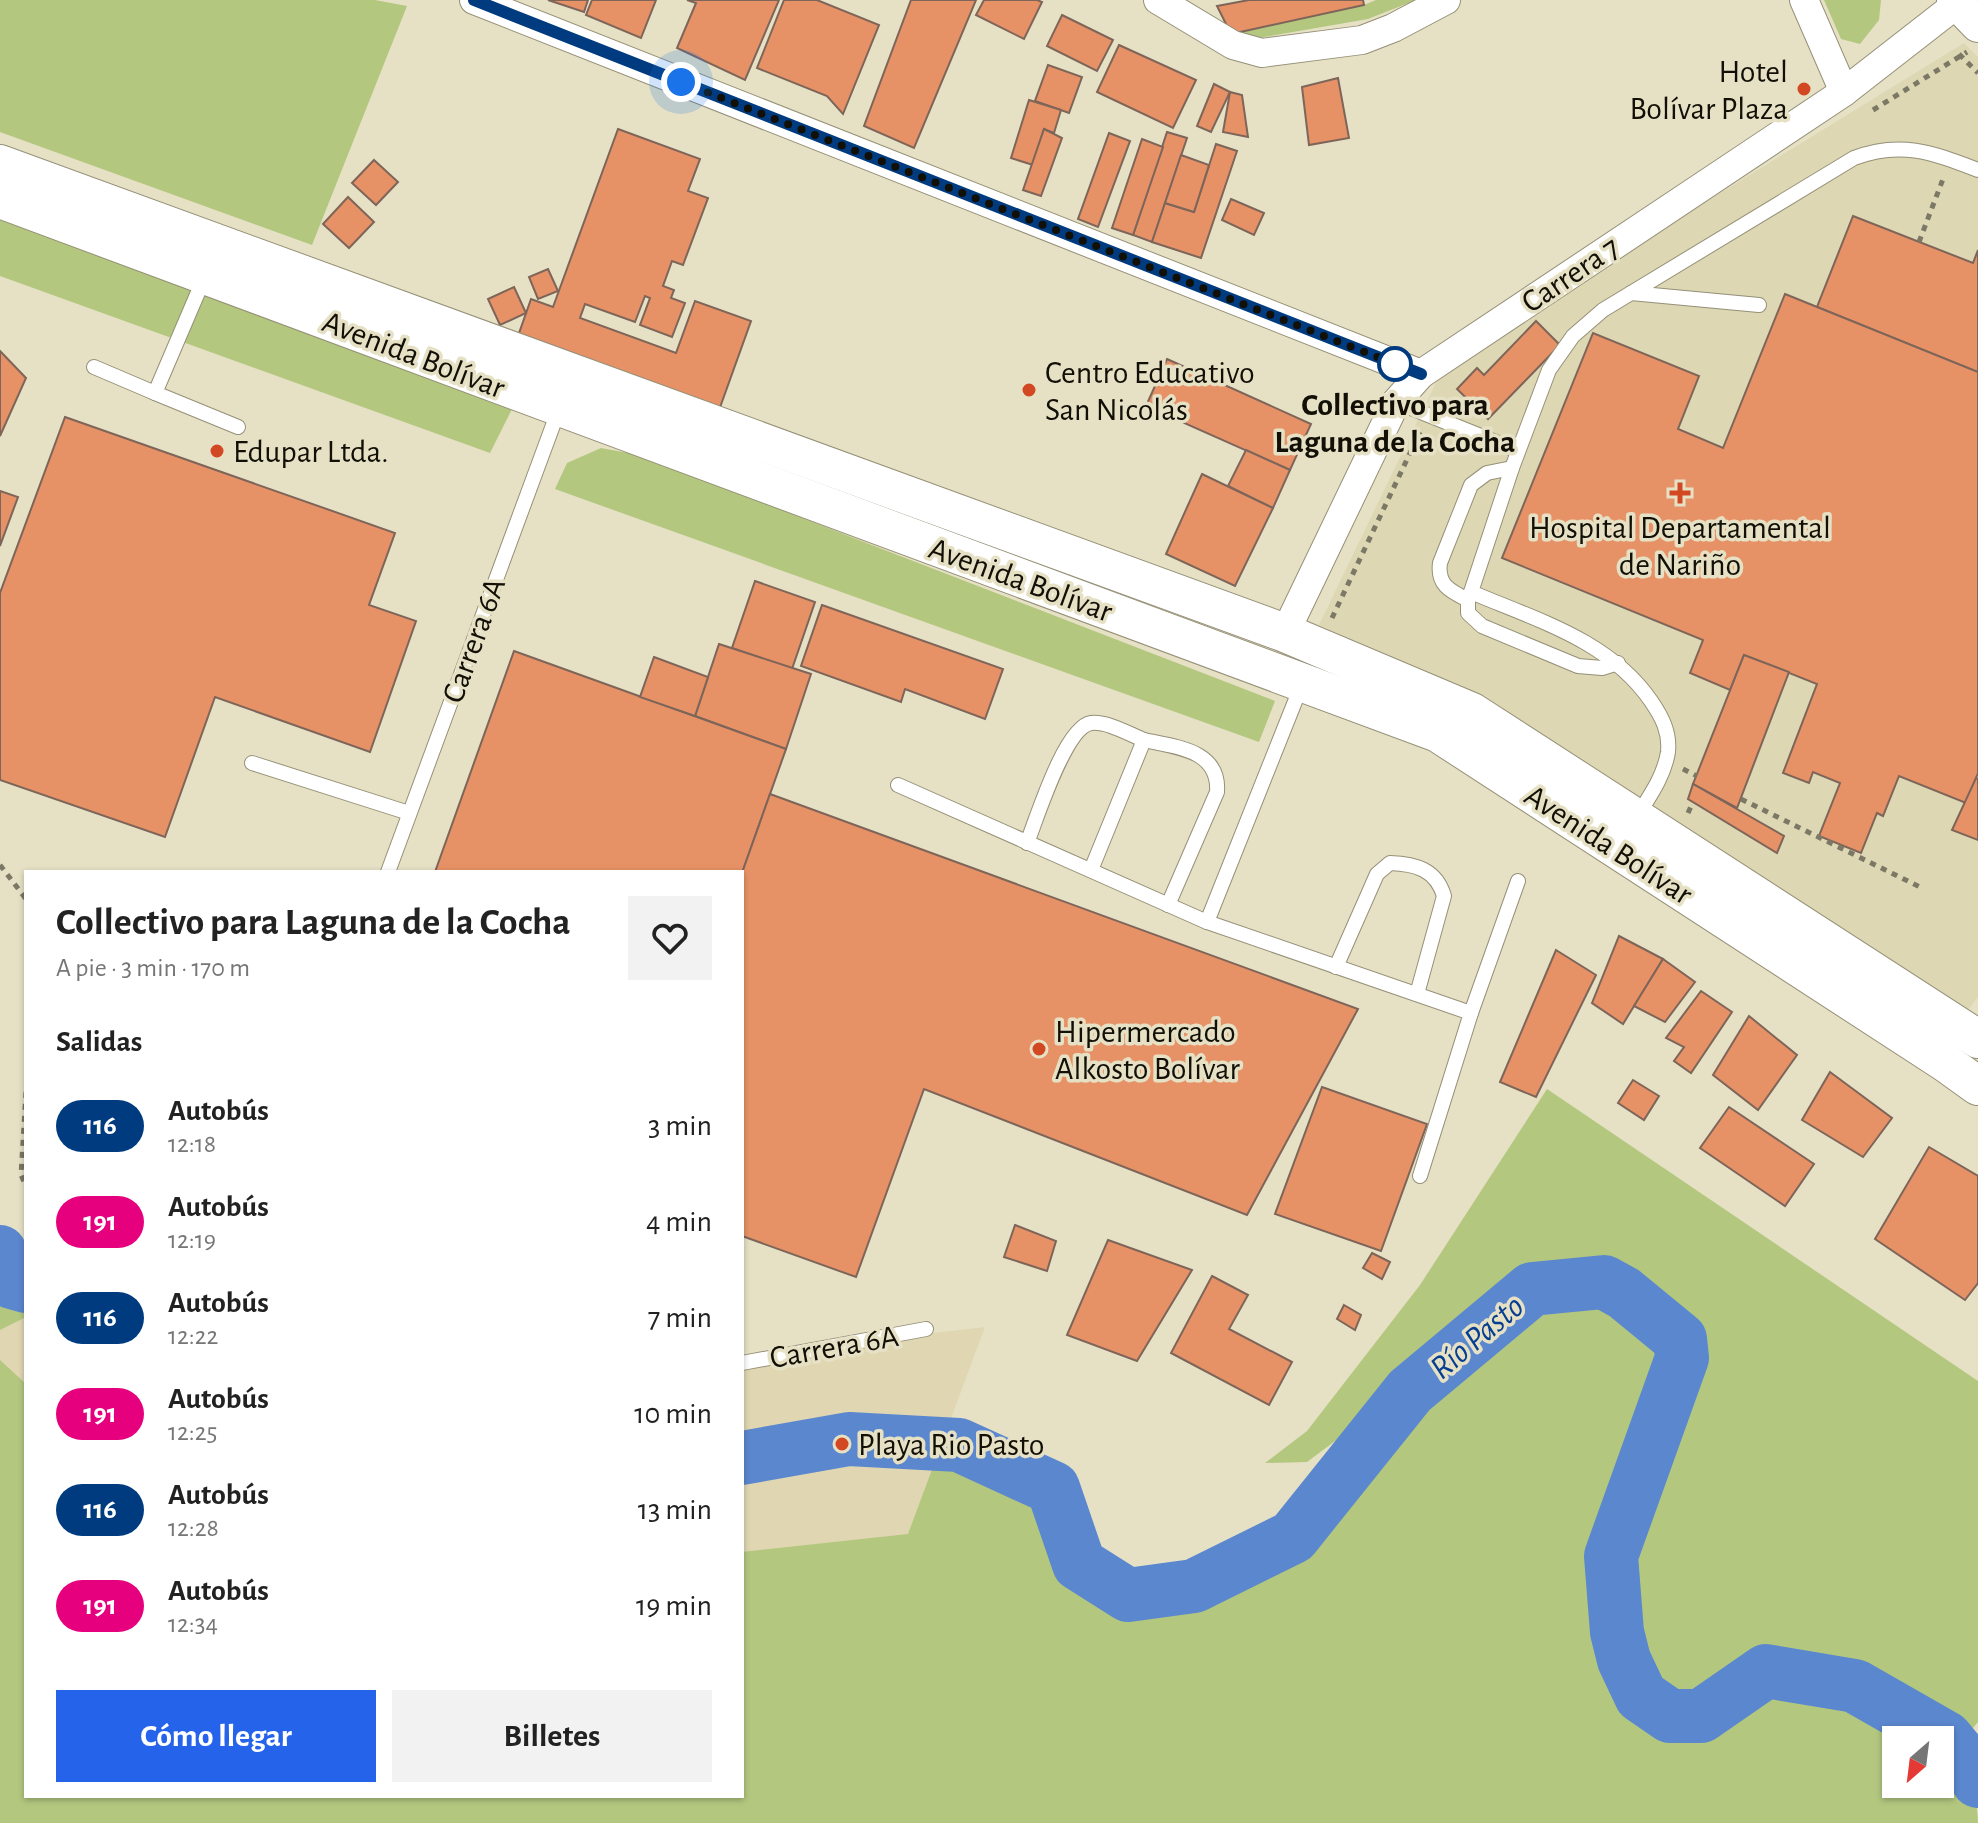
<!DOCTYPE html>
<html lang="es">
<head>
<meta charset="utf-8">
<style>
  body { margin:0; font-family:"Alegreya Sans",sans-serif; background:#f2f2f2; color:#222; height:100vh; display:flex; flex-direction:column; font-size:30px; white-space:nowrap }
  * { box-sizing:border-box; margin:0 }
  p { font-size:26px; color:#767676 }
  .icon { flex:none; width:44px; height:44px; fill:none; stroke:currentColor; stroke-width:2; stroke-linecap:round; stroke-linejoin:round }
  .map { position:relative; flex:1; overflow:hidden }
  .side { position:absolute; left:24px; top:870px; width:720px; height:928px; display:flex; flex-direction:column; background:#fff; border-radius:0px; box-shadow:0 2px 6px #0004 }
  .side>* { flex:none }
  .badge { padding:0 16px; border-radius:26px; font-size:28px; line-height:52px }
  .needle { width:52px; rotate:208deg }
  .fabs { position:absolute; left:1882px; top:1726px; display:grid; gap:16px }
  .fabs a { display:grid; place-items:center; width:72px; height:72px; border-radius:0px; background:#fff; box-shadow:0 2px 6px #0004; font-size:40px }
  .you { position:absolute; width:40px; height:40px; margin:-20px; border:6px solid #fff; border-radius:50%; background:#1a73e8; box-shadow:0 0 0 12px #1a73e833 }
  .map>.badge { position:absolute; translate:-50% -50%; box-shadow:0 0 0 4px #fff }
  h2 { padding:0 32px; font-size:30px; line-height:72px }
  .round { display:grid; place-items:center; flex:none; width:84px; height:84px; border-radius:0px; background:#f2f2f2 }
  .overview { display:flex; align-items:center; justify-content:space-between; height:136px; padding:0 32px }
  h1 { font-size:38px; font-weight:700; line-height:60px }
  .button { display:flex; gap:16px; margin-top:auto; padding:16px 32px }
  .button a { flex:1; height:92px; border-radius:0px; background:#2563eb; color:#fff; font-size:32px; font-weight:700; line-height:92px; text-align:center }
  .button a+a { background:#f2f2f2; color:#222 }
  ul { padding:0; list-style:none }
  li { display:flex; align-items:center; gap:24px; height:96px; padding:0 32px }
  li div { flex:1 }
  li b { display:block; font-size:30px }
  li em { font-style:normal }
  li .badge { min-width:88px; font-weight:700; text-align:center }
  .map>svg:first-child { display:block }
  .built { fill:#ddd7b3 }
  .green { fill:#b3c77f }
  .sand { fill:#e0d7b2 }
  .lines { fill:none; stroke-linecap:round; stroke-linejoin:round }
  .river { stroke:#5b87cf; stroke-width:54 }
  .building { fill:#e79266; stroke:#7e6559; stroke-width:2 }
  .service-casing { stroke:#959077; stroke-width:16 }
  .minor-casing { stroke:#959077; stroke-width:30 }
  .tertiary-casing { stroke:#959077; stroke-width:36 }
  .secondary-casing { stroke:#959077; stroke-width:40 }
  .path { stroke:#7b7865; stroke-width:5; stroke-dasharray:6 6; stroke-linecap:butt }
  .service { stroke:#fff; stroke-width:14 }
  .minor { stroke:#fff; stroke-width:28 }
  .tertiary { stroke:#fff; stroke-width:34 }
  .secondary { stroke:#fff; stroke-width:38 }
  .line-casing { stroke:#fff; stroke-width:18 }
  .line { stroke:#003b80; stroke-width:12 }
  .walk { stroke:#110f06; stroke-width:8; stroke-dasharray:0 14.4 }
  .poi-dot { fill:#d14822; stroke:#e6e1c5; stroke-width:3 }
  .stop-dot { fill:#fff; stroke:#003b80; stroke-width:4 }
  .labels { text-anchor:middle; stroke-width:7; stroke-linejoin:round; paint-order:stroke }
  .poi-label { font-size:32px; fill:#110f06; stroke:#e6e1c5; text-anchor:start }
  .street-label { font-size:32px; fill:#110f06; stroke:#e6e1c5 }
  .stop-label { font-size:32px; font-weight:bold; fill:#110f06; stroke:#e6e1c5 }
  .water-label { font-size:34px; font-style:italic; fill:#063e92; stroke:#e6e1c5 }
</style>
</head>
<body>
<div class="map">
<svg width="1978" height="1823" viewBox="0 0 1978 1823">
  <rect width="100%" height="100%" fill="#e6e1c5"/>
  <path class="built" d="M1964 43 1978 57V997L1968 1010 1518 718 1469 690 1319 625 1446 362Z"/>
  <g class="green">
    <path d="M0 0H375L407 6 312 245 0 132Z"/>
    <path d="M1376 0H1416L1368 19 1241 41 1231 34 1364 5Z"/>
    <path d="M1824 0H1881L1879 20 1860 44 1841 39Z"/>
    <path d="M0 217 513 407 490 453 0 276Z"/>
    <path d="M601 448 639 455 1275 701 1259 742 555 489 567 463Z"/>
    <path d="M1547 1089 1978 1381V1722L1968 1734 1905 1703 1836 1674 1761 1662 1707 1705 1670 1708 1643 1682 1619 1612 1624 1541 1687 1374 1685 1336 1604 1274 1545 1278 1499 1299 1382 1406 1307 1462 1265 1463 1307 1431 1420 1285Z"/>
    <path d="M0 1252 12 1282 26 1286V1796H742V1458L849 1439 959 1445 1042 1494 1062 1565 1124 1603 1193 1609 1290 1568 1415 1399 1545 1299 1607 1295 1679 1348 1640 1467 1604 1556 1610 1664 1634 1719 1695 1727 1764 1679 1855 1692 1937 1740H1896V1784H1940V1742C1962 1763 1978 1792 1978 1823H0Z"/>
  </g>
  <g class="sand">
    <path d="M26 1317V1384L0 1360V1330Z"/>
    <path d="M985 1327 908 1534 742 1552V1355Z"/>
  </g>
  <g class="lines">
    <g class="river">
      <path d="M0 1252 12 1282 26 1286"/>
      <path d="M742 1458 849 1439 959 1445 1053 1488 1079 1564 1128 1595 1194 1586 1293 1537 1410 1391 1532 1289 1604 1282 1624 1293 1680 1339 1682 1358 1611 1556 1617 1632 1624 1660 1641 1696 1670 1716H1701L1766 1671 1855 1686 1946 1738 1975 1773 1978 1781"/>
    </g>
  </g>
  <g class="building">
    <path d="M548 0H588L584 12Z"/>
    <path d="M592 0H656L641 38 586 15Z"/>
    <path d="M687 0H779L745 80 677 48 696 3Z"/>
    <path d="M784 0H817L879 25 843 114 827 96 757 68Z"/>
    <path d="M911 0H976L914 148 864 126Z"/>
    <path d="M984 0H1037L1042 2 1024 39 976 15Z"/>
    <path d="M1249 0H1363L1364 5 1231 34 1217 6Z"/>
    <path d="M1062 15 1113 40 1097 71 1047 46Z"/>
    <path d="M1119 45 1196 80 1173 128 1097 92Z"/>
    <path d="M1048 65 1082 77 1069 113 1035 101Z"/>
    <path d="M1338 78 1349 138 1309 145 1302 87Z"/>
    <path d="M1214 84 1230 92 1211 132 1197 126Z"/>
    <path d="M1230 92 1242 95 1248 137 1223 132Z"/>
    <path d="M1029 100 1061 110 1054 133 1044 129 1033 165 1011 158Z"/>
    <path d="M618 129 700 159 688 191 708 198 683 265 672 261 663 286 674 290 671 298 685 303 672 337 640 325 650 298 645 296 635 322 585 304 580 318 676 353 695 301 751 321 718 413 517 339 531 299 553 307Z"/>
    <path d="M1044 129 1062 138 1041 196 1023 190Z"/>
    <path d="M1167 132 1187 138 1152 242 1133 235Z"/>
    <path d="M1109 133 1130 141 1098 227 1078 219Z"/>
    <path d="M1142 139 1163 147 1133 235 1112 228Z"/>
    <path d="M1216 144 1237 151 1201 258 1152 242 1165 203 1194 212Z"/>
    <path d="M1181 155 1209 165 1194 212 1165 203Z"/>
    <path d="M374 160 398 182 376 205 352 183Z"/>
    <path d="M348 197 374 222 349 248 323 224Z"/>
    <path d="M1231 199 1264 213 1254 235 1222 220Z"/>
    <path d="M1853 216 1973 263 1978 250V372L1817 307Z"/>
    <path d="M548 269 558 291 538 299 529 277Z"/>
    <path d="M514 287 526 313 500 325 488 299Z"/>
    <path d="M1785 294 1978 372V773L1966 803 1899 776 1883 816 1877 813 1861 853 1819 836 1840 783 1813 772 1809 783 1783 773 1817 684 1744 655 1730 690 1690 673 1703 640 1502 558 1593 333 1699 376 1678 429 1723 448Z"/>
    <path d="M1536 321 1560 345 1488 419 1457 389 1477 368 1484 375Z"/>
    <path d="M0 351 26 378 0 436Z"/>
    <path d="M1167 359 1311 424 1290 470 1146 406Z"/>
    <path d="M65 417 395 533 369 605 416 621 370 752 215 697 165 837 0 780V593Z"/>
    <path d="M1246 450 1290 470 1273 508 1228 486Z"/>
    <path d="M1202 474 1273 508 1235 586 1166 554Z"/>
    <path d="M0 491 18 497 0 546Z"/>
    <path d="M755 581 815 602 792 669 732 648Z"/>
    <path d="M822 605 1003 669 985 719 905 689 901 702 801 666Z"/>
    <path d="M719 644 811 674 786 749 695 716Z"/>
    <path d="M514 651 786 749 742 873 435 872Z"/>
    <path d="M1744 655 1789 672 1737 808 1693 784Z"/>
    <path d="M654 657 708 677 695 716 640 697Z"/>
    <path d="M1976 778 1978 779V840L1952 830Z"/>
    <path d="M1693 784 1784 836 1777 853 1688 799Z"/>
    <path d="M770 794 1358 1009 1247 1215 924 1089 856 1277 742 1236V873Z"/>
    <path d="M1619 936 1663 959 1623 1024 1592 1003Z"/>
    <path d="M1556 950 1596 975 1536 1097 1500 1082Z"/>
    <path d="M1663 959 1695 982 1665 1022 1634 1006Z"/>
    <path d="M1701 991 1732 1012 1691 1073 1674 1061 1684 1047 1666 1038Z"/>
    <path d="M1749 1016 1797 1055 1758 1110 1713 1075Z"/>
    <path d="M1830 1072 1892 1118 1863 1157 1802 1120Z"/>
    <path d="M1633 1080 1659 1096 1644 1120 1618 1103Z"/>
    <path d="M1322 1087 1427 1124 1381 1251 1275 1214Z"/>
    <path d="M1729 1107 1814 1164 1785 1206 1700 1148Z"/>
    <path d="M1929 1147 1978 1176V1283L1965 1300 1875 1239Z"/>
    <path d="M1015 1225 1056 1241 1047 1271 1004 1257Z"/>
    <path d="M1108 1240 1192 1270 1137 1361 1067 1335Z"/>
    <path d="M1372 1253 1390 1262 1382 1279 1363 1268Z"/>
    <path d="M1212 1276 1248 1295 1229 1329 1292 1362 1269 1405 1171 1353Z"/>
    <path d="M1344 1305 1361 1315 1355 1330 1337 1319Z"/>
  </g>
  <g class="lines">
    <g class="service-casing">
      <g id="service">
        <path d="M205 276 155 393 238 427"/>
        <path d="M1631 293 1759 305"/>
        <path d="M94 367 155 393"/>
        <path d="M1396 402 1518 451"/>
        <path d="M1471 592 1468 600V613L1482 626 1578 666 1602 668 1618 663"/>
        <path d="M1468 600C1450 591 1437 585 1440 563L1471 485 1487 473 1512 468"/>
        <path d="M252 763 409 813"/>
        <path d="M898 785 1207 922 1302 684"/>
        <path d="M1636 818C1649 797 1664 777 1668 752 1670 732 1662 717 1651 701 1609 640 1536 620 1471 592L1512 468 1549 370 1573 336 1603 310 1854 158C1901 140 1933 153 1978 170"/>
        <path d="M1027 843C1037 818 1065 727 1091 723 1107 721 1129 734 1144 740"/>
        <path d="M1091 870 1144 740C1176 747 1220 750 1217 792L1168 905"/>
        <path d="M388 872 559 409"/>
        <path d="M1207 922 1471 1013 1420 1176"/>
        <path d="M1336 967 1377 874 1390 863C1415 864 1436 869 1444 896L1417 994"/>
        <path d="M1471 1013 1518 881"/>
        <path d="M742 1363 926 1329"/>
      </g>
    </g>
    <g class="minor-casing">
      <g id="minor">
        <path d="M474 0 1421 374"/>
        <path d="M1158 0 1233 45 1262 53 1362 40 1393 28 1446 0"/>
        <path d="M1804 0 1844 92"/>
        <path d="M1285 633 1396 402 1421 374 1844 92 1957 4"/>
      </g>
    </g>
    <g class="tertiary-casing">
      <path id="tertiary" d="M1954 0 1978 25"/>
    </g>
    <g class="secondary-casing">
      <g id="secondary">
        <path d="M0 164 1285 633 1472 712 1978 1039"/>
        <path d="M0 199 1438 733 1946 1063 1978 1086"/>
      </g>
    </g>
    <g class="path">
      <path d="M1959 54 1978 73"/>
      <path d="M1873 110 1967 52"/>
      <path d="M1919 242 1943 179"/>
      <path d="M1332 618 1420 432"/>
      <path d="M1683 769 1697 776"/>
      <path d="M1741 799 1924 889"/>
      <path d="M1688 813 1693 802"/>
      <path d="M0 865 26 899"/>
      <path d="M26 1092 21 1175 26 1186"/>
    </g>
    <use href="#service" class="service"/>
    <use href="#minor" class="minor"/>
    <use href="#tertiary" class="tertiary"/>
    <use href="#secondary" class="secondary"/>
  </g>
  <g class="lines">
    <g class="line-casing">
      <path id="line" d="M474 0 1421 374"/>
    </g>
    <use href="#line" class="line"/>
    <path class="walk" d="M681 82 1395 364"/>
  </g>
  <g class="poi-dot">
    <circle cx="1804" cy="89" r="8"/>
    <circle cx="1029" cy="390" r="8"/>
    <circle cx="217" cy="451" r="8"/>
    <path d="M1676 481h8v8h8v8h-8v8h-8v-8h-8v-8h8z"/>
    <circle cx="1039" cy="1049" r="8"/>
    <circle cx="842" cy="1444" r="8"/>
  </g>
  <circle class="stop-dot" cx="1395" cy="364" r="16"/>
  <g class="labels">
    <g class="poi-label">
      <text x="1788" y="82" text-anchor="end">Hotel<tspan x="1788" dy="37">Bolívar Plaza</tspan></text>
      <text x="1045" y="383">Centro Educativo<tspan x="1045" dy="37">San Nicolás</tspan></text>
      <text x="233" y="462">Edupar Ltda.</text>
      <text x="1680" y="538" text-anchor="middle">Hospital Departamental<tspan x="1680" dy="37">de Nariño</tspan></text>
      <text x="1055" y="1042">Hipermercado<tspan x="1055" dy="37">Alkosto Bolívar</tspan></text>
      <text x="858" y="1455">Playa Rio Pasto</text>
    </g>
    <g class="street-label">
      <text transform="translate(1570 274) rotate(-34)" y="11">Carrera 7</text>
      <text transform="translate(414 354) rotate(21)" y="11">Avenida Bolívar</text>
      <text transform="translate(1021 579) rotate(20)" y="11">Avenida Bolívar</text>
      <text transform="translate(473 640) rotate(-70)" y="11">Carrera 6A</text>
      <text transform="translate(1609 844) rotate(33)" y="11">Avenida Bolívar</text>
      <text transform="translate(834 1346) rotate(-10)" y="11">Carrera 6A</text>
    </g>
    <g class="stop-label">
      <text x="1395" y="415">Collectivo para<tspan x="1395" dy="37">Laguna de la Cocha</tspan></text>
    </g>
    <g class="water-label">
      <text transform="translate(1476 1336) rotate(-40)" y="12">Río Pasto</text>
    </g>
  </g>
</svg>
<div class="fabs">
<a><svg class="needle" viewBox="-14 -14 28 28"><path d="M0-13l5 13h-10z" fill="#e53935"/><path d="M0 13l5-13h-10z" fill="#767676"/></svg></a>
</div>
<div class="you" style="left:681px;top:82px"></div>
<section class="side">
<div class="overview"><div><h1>Collectivo para Laguna de la Cocha</h1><p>A pie · 3 min · 170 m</p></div><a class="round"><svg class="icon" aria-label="heart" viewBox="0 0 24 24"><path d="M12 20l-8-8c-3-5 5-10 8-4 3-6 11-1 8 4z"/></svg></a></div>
<h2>Salidas</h2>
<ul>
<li><span class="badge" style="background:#003b80;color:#fff">116</span><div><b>Autobús</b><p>12:18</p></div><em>3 min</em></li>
<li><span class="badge" style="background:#e6007e;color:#fff">191</span><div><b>Autobús</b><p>12:19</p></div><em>4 min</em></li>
<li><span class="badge" style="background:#003b80;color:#fff">116</span><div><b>Autobús</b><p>12:22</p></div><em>7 min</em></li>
<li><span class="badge" style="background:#e6007e;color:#fff">191</span><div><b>Autobús</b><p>12:25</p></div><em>10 min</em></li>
<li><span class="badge" style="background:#003b80;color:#fff">116</span><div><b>Autobús</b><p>12:28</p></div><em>13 min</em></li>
<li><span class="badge" style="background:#e6007e;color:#fff">191</span><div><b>Autobús</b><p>12:34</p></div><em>19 min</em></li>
</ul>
<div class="button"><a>Cómo llegar</a><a>Billetes</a></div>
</section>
</div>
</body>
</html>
